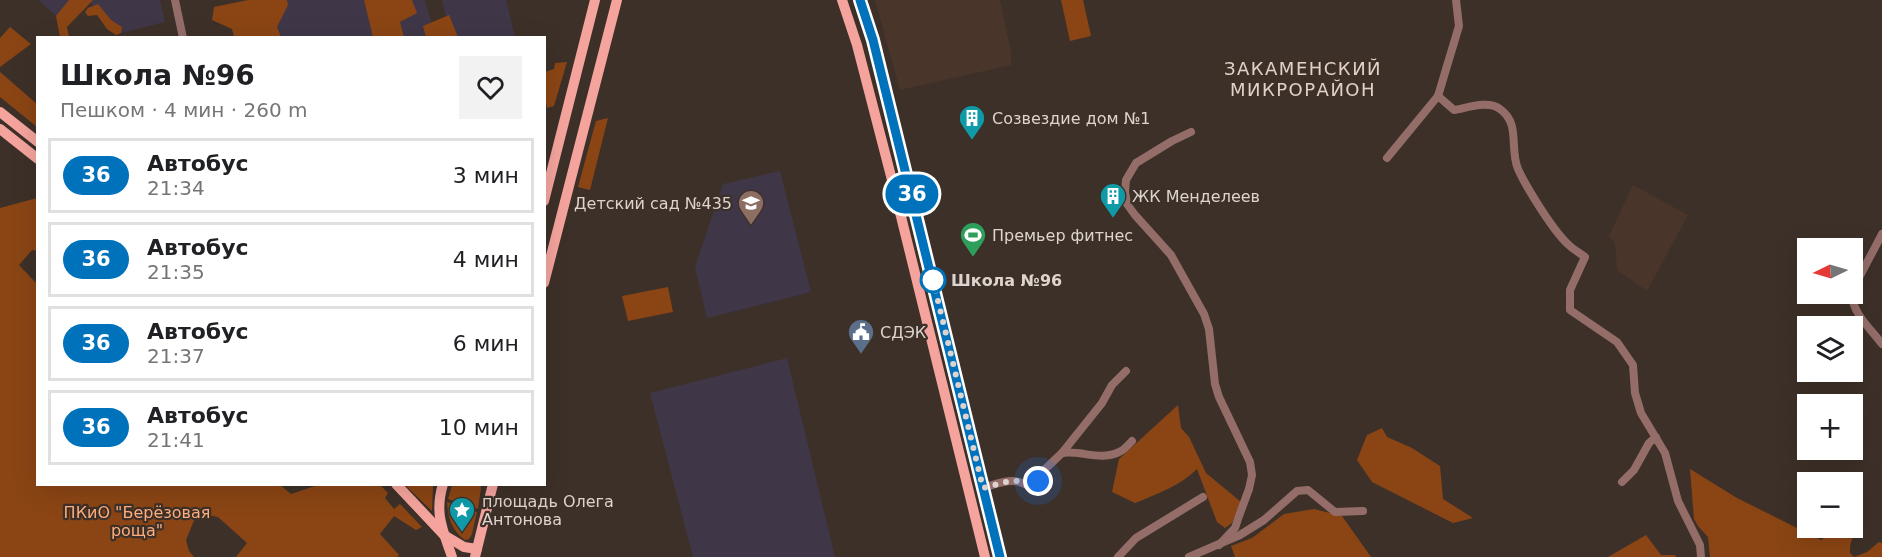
<!DOCTYPE html>
<html lang="ru">
<head>
<meta charset="utf-8">
<style>
  body { margin:0; font-family:"DejaVu Sans",sans-serif; background:#f2f2f2; color:#202124; height:100vh; display:flex; flex-direction:column; font-size:22px; white-space:nowrap }
  * { box-sizing:border-box; margin:0 }
  p { font-size:20px; color:#757577 }
  .icon { flex:none; width:33px; height:33px; fill:none; stroke:currentColor; stroke-width:2; stroke-linecap:round; stroke-linejoin:round }
  .map { position:relative; flex:1; overflow:hidden }
  .details { position:absolute; left:36px; top:36px; width:510px; height:450px; display:flex; flex-direction:column; background:#fff; border-radius:0px; box-shadow:0 6px 24px #0002 }
  .details>* { flex:none }
  .badge { padding:0 12px; border-radius:20px; font-size:21px; line-height:39px }
  .needle { width:39px; rotate:265deg }
  .controls { position:absolute; left:1797px; top:238px; display:grid; gap:12px }
  .controls a { display:grid; place-items:center; width:66px; height:66px; border-radius:0px; background:#fff; box-shadow:0 6px 24px #0002; font-size:30px }
  .you { position:absolute; width:30px; height:30px; margin:-15px; border:4px solid #fff; border-radius:50%; background:#1a73e8; box-shadow:0 0 0 9px #1a73e833 }
  .map>.badge { position:absolute; translate:-50% -50%; box-shadow:0 0 0 3px #fff }
  .round { display:grid; place-items:center; flex:none; width:63px; height:63px; border-radius:0px; background:#f2f2f2 }
  .head { display:flex; align-items:center; justify-content:space-between; height:102px; padding:0 24px }
  h1 { font-size:28px; font-weight:700; line-height:45px }
  ul { padding:0; list-style:none }
  li { display:flex; align-items:center; gap:18px; height:75px; margin:0 12px 9px; padding:0 12px; border:3px solid #e0e0e0; border-radius:0px }
  li div { flex:1 }
  li b { display:block; font-size:22px }
  li em { font-style:normal }
  li .badge { min-width:66px; font-weight:700; text-align:center }
  .map>svg:first-child { display:block }
  .built { fill:#49352a }
  .education { fill:#3f3747 }
  .green { fill:#8b4514 }
  .lines { fill:none; stroke-linecap:round; stroke-linejoin:round }
  .minor { stroke:#946d69; stroke-width:8 }
  .major { stroke:#f4a49d; stroke-width:10 }
  .line-casing { stroke:#fff; stroke-width:14 }
  .line { stroke:#0072bc; stroke-width:9 }
  .walk { stroke:#ddd4cf; stroke-width:6; stroke-dasharray:0 10.8 }
  .stop-dot { fill:#fff; stroke:#0072bc; stroke-width:3 }
  .labels { text-anchor:middle; stroke-width:4.5; stroke-linejoin:round; paint-order:stroke }
  .poi-label { font-size:16px; fill:#ddd4cf; stroke:#3d3028; text-anchor:start }
  .stop-label { font-size:16px; font-weight:bold; fill:#ddd4cf; stroke:#3d3028; text-anchor:start }
  .park-label { font-size:16px; fill:#fead7d; stroke:#3d3028 }
  .neighbourhood-label { font-size:18px; letter-spacing:1.5px; fill:#e3d1c7; stroke:#3d3028 }
</style>
</head>
<body>
<div class="map">
<svg width="1882" height="557" viewBox="0 0 1882 557">
  <rect width="100%" height="100%" fill="#3d3028"/>
  <g class="built">
    <path d="M875 0H1000L1011 52V65L900 90Z"/>
    <path d="M1633 185 1688 215 1647 291 1617 270 1615 243 1609 236Z"/>
  </g>
  <g class="education">
    <path d="M38 0H160L165 22 117 34 89 1 58 17Z"/>
    <path d="M278 0H425L436 37H243Z"/>
    <path d="M442 0H506L515 37H451Z"/>
    <path d="M780 171 811 292 707 318 695 267 723 184Z"/>
    <path d="M787 358 835 557H693L650 393Z"/>
  </g>
  <g class="green">
    <path d="M69 0H93L67 27 69 37H60L56 16Z"/>
    <path d="M248 0H287L288 5 277 27 281 37H234L232 29 212 20 214 7Z"/>
    <path d="M364 0H412L417 13 400 22 404 37H373Z"/>
    <path d="M1061 0H1083L1091 36 1070 41Z"/>
    <path d="M98 4 111 20 122 27 121 33 116 35 107 29 97 15 88 16 85 12 88 8Z"/>
    <path d="M449 15 458 37H426L423 26Z"/>
    <path d="M10 27 31 44 0 67V38Z"/>
    <path d="M567 62 554 106 547 108 545 98V72L554 69 555 63Z"/>
    <path d="M0 72 37 104V127L0 97Z"/>
    <path d="M608 118 590 190 578 187 596 121Z"/>
    <path d="M37 198V251L32 250 19 265 37 284 38 484H279L291 494 318 485H380L388 493 385 498 394 509 400 504 422 527 416 530 394 516 380 534 399 555 397 557H236L247 543 218 517 197 513 186 540 189 551 194 557H0V208Z"/>
    <path d="M668 287 673 312 628 321 622 296Z"/>
    <path d="M1178 405 1181 428 1189 437 1206 473 1241 502 1232 523 1225 528 1217 522 1197 469C1180 486 1157 494 1135 503L1112 492 1119 459Z"/>
    <path d="M1382 428 1387 437 1412 448 1440 466 1443 499 1473 518 1453 523 1372 482 1357 460 1367 435Z"/>
    <path d="M1690 469 1737 498 1821 540 1840 528H1852L1853 521 1862 515C1859 528 1849 538 1850 553L1854 557 1867 552 1879 542 1882 543V557H1710L1708 537 1698 526 1694 519Z"/>
    <path d="M426 484 433 486 432 511 405 485Z"/>
    <path d="M452 485H480L481 488 478 509 448 499Z"/>
    <path d="M447 502 477 512 472 534 469 539 465 540C452 531 448 518 447 502Z"/>
    <path d="M1314 509 1342 516 1371 557H1235L1231 546 1252 538 1284 514Z"/>
    <path d="M1646 535 1661 555H1675L1676 557H1608Z"/>
  </g>
  <g class="lines">
    <g class="minor">
      <path d="M175 0 183 38"/>
      <path d="M1438 96 1454 110C1467 108 1488 100 1500 109 1521 124 1509 148 1518 169 1526 187 1555 234 1570 246 1574 250 1580 253 1585 257L1570 290V310L1617 342 1633 365 1635 393 1641 413 1665 453 1678 501 1700 545 1701 557"/>
      <path d="M1191 132 1172 141 1136 163 1126 180 1125 192 1127 204 1135 215 1171 255 1204 314 1209 329 1215 384 1219 397 1250 462 1252 475 1249 489 1239 516 1235 528 1219 545"/>
      <path d="M1387 158 1438 96 1459 26 1456 0"/>
      <path d="M1852 291 1882 234"/>
      <path d="M1852 294C1852 313 1871 329 1882 344"/>
      <path d="M1126 371 1112 385 1102 403 1062 453C1081 450 1102 462 1121 451 1125 449 1129 444 1132 441"/>
      <path d="M1622 482 1634 470 1649 443 1656 437"/>
      <path d="M983 488C993 485 1004 480 1014 481 1021 481 1026 486 1033 486L1038 481 1043 471 1062 453"/>
      <path d="M1118 557 1136 538 1203 497"/>
      <path d="M1189 557 1240 535 1264 520 1297 491 1308 490 1335 512 1363 511"/>
    </g>
    <g class="major">
      <path d="M842 0 857 45 892 180 985 557"/>
      <path d="M860 0 873 40 1000 557"/>
      <path d="M0 112 38 142"/>
      <path d="M0 129 38 159"/>
      <path d="M544 201 595 0"/>
      <path d="M544 283 617 0"/>
      <path d="M396 484 444 535 464 547 477 549"/>
      <path d="M443 484C434 514 443 530 452 557"/>
      <path d="M475 557 493 484"/>
    </g>
  </g>
  <g class="lines">
    <g class="line-casing">
      <path id="line" d="M860 0 873 40 1000 557"/>
    </g>
    <use href="#line" class="line"/>
    <path class="walk" d="M933 280 983 488 1010 481H1017L1033 486 1038 481"/>
  </g>
  <defs>
    <g id="building-pin" transform="scale(1.35)"><path d="M0 17L-7.5 6A9.5 9.5 0 1 1 7.5 6Z" fill="#0f9aa8" stroke="#3d3028"/><path d="M-4-6H4V6H1V3H-1V6H-4ZM-2.5-4.3h1.7v1.8h-1.7ZM.8-4.3h1.7v1.8H.8ZM-2.5-1h1.7V.8h-1.7ZM.8-1h1.7V.8H.8Z" fill="#fff"/></g>
    <g id="school-pin" transform="scale(1.35)"><path d="M0 17L-7.5 6A9.5 9.5 0 1 1 7.5 6Z" fill="#8d6e63" stroke="#3d3028"/><path d="M0-5L7-2L0 1L-7-2ZM-4 1L0 2.5L4 1V4Q0 6-4 4Z" fill="#fff"/></g>
    <g id="stadium-pin" transform="scale(1.35)"><path d="M0 17L-7.5 6A9.5 9.5 0 1 1 7.5 6Z" fill="#2e9e5b" stroke="#3d3028"/><path d="M0-5a6.5 5 0 1 0 0 10a6.5 5 0 1 0 0-10ZM-3.5-1.8h7v3.6h-7Z" fill="#fff"/></g>
    <g id="civic-pin" transform="scale(1.35)"><path d="M0 17L-7.5 6A9.5 9.5 0 1 1 7.5 6Z" fill="#5c6f8a" stroke="#3d3028"/><path d="M-.6-6.5H3V-4.5H.6V-3L4-1V1h2V6H-6V1h2V-1L-.6-3ZM-1.2 2.5V6h2.4V2.5Z" fill="#fff"/></g>
    <g id="sight-pin" transform="scale(1.35)"><path d="M0 17L-7.5 6A9.5 9.5 0 1 1 7.5 6Z" fill="#0f9aa8" stroke="#3d3028"/><path d="M0-6L1.8-2.2L6-1.7L2.9 1.2L3.7 5.4L0 3.3L-3.7 5.4L-2.9 1.2L-6-1.7L-1.8-2.2Z" fill="#fff"/></g>
  </defs>
  <g fill-rule="evenodd">
    <use href="#building-pin" x="972" y="118"/>
    <use href="#building-pin" x="1113" y="196"/>
    <use href="#school-pin" x="751" y="203"/>
    <use href="#stadium-pin" x="973" y="235"/>
    <use href="#civic-pin" x="861" y="332"/>
    <use href="#sight-pin" x="462" y="510"/>
  </g>
  <circle class="stop-dot" cx="933" cy="280" r="12"/>
  <g class="labels">
    <g class="poi-label">
      <text x="992" y="124">Созвездие дом №1</text>
      <text x="1132" y="202">ЖК Менделеев</text>
      <text x="732" y="209" text-anchor="end">Детский сад №435</text>
      <text x="992" y="241">Премьер фитнес</text>
      <text x="880" y="338">СДЭК</text>
      <text x="482" y="507">площадь Олега<tspan x="482" dy="18">Антонова</tspan></text>
    </g>
    <g class="stop-label">
      <text x="951" y="286">Школа №96</text>
    </g>
    <g class="park-label">
      <text x="137" y="518">ПКиО "Берёзовая<tspan x="137" dy="18">роща"</tspan></text>
    </g>
    <g class="neighbourhood-label">
      <text x="1303" y="75">ЗАКАМЕНСКИЙ<tspan x="1303" dy="21">МИКРОРАЙОН</tspan></text>
    </g>
  </g>
</svg>
<div class="controls">
<a><svg class="needle" viewBox="-14 -14 28 28"><path d="M0-13l5 13h-10z" fill="#e53935"/><path d="M0 13l5-13h-10z" fill="#757577"/></svg></a>
<a><svg class="icon" aria-label="layers" viewBox="0 0 24 24"><path d="M12 4l9 5-9 5-9-5zM3 14l9 5 9-5"/></svg></a>
<a>+</a>
<a>−</a>
</div>
<div class="you" style="left:1038px;top:481px"></div>
<b class="badge" style="left:912px;top:194px;background:#0072bc;color:#fff">36</b>
<section class="details">
<div class="head"><div><h1>Школа №96</h1><p>Пешком · 4 мин · 260 m</p></div><a class="round"><svg class="icon" aria-label="heart" viewBox="0 0 24 24"><path d="M12 20l-8-8c-3-5 5-10 8-4 3-6 11-1 8 4z"/></svg></a></div>
<ul>
<li><span class="badge" style="background:#0072bc;color:#fff">36</span><div><b>Автобус</b><p>21:34</p></div><em>3 мин</em></li>
<li><span class="badge" style="background:#0072bc;color:#fff">36</span><div><b>Автобус</b><p>21:35</p></div><em>4 мин</em></li>
<li><span class="badge" style="background:#0072bc;color:#fff">36</span><div><b>Автобус</b><p>21:37</p></div><em>6 мин</em></li>
<li><span class="badge" style="background:#0072bc;color:#fff">36</span><div><b>Автобус</b><p>21:41</p></div><em>10 мин</em></li>
</ul>
</section>
</div>
</body>
</html>
